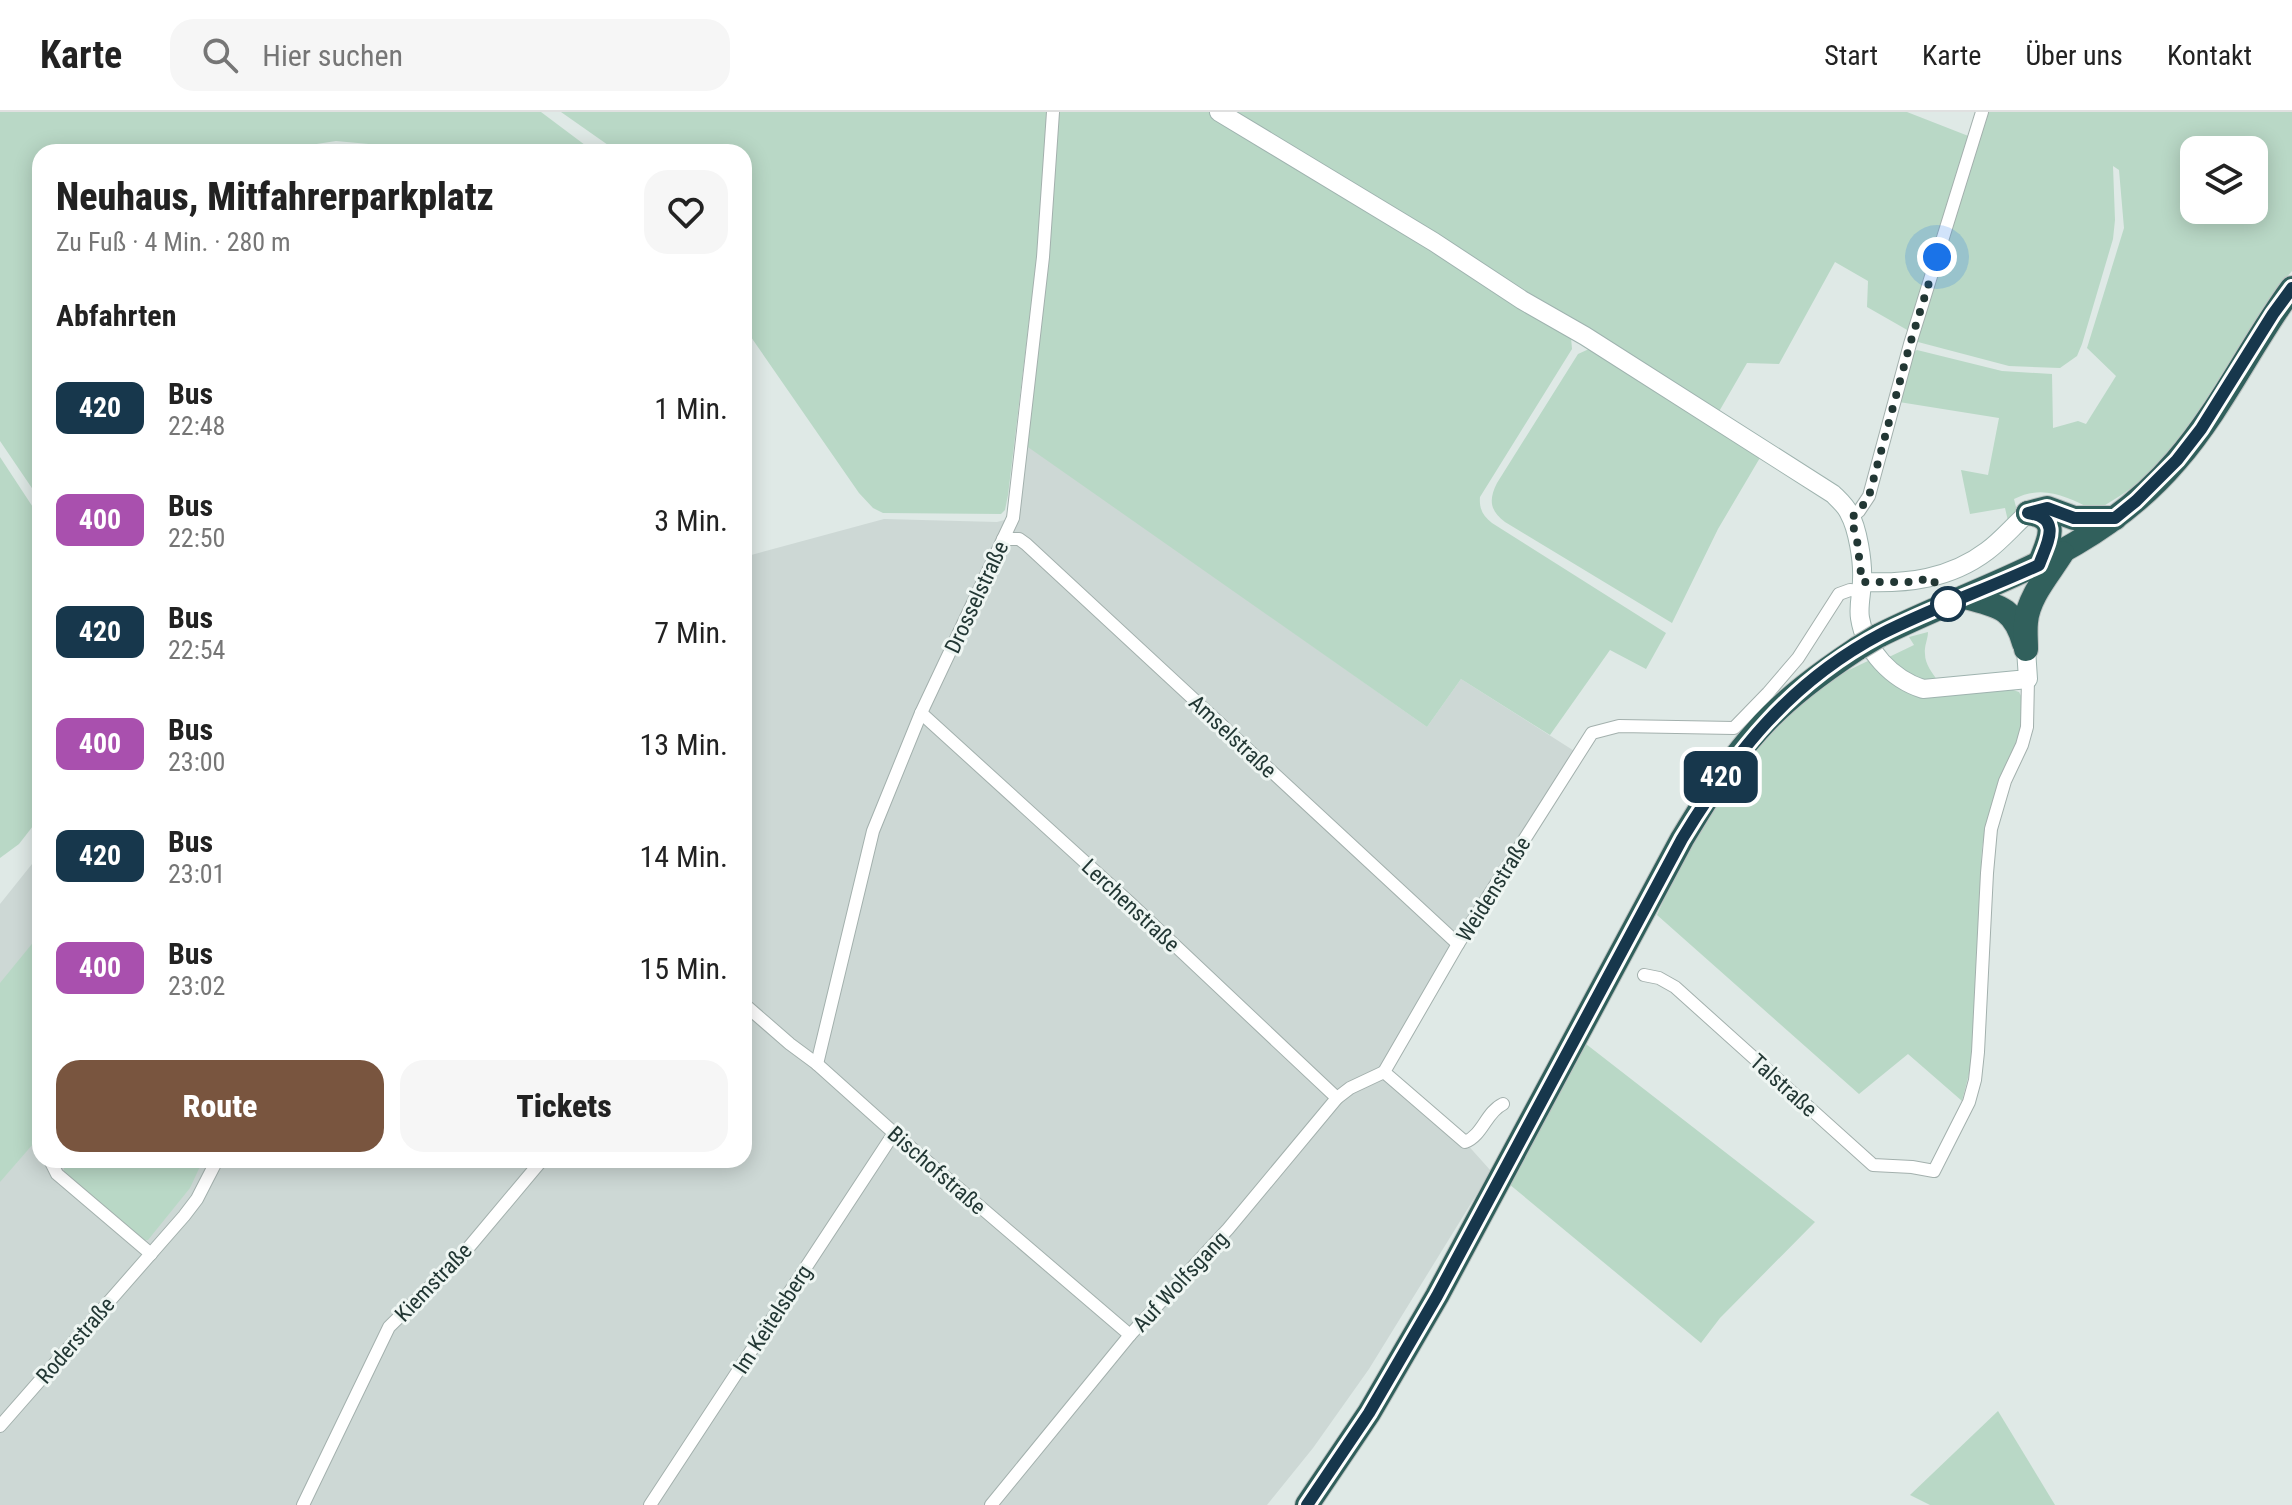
<!DOCTYPE html>
<html lang="de">
<head>
<meta charset="utf-8">
<style>
  body { margin:0; font-family:"Roboto Condensed",sans-serif; background:#f6f6f6; color:#222; height:100vh; display:flex; flex-direction:column; font-size:30px; white-space:nowrap }
  * { box-sizing:border-box; margin:0 }
  p { font-size:26px; color:#767676 }
  .icon { flex:none; width:44px; height:44px; fill:none; stroke:currentColor; stroke-width:2; stroke-linecap:round; stroke-linejoin:round }
  .map { position:relative; flex:1; overflow:hidden }
  .side { position:absolute; left:32px; top:32px; width:720px; height:1024px; display:flex; flex-direction:column; background:#fff; border-radius:24px; box-shadow:0 4px 20px #0003 }
  .side>* { flex:none }
  .badge { padding:0 16px; border-radius:12px; font-size:28px; line-height:52px }
  .tools { position:absolute; left:2180px; top:24px; display:grid; gap:16px }
  .tools a { display:grid; place-items:center; width:88px; height:88px; border-radius:16px; background:#fff; box-shadow:0 4px 20px #0003; font-size:40px }
  .you { position:absolute; width:40px; height:40px; margin:-20px; border:6px solid #fff; border-radius:50%; background:#1a73e8; box-shadow:0 0 0 12px #1a73e833 }
  .map>.badge { position:absolute; translate:-50% -50%; box-shadow:0 0 0 4px #fff }
  h2 { padding:0 24px; font-size:30px; line-height:72px }
  .round { display:grid; place-items:center; flex:none; width:84px; height:84px; border-radius:24px; background:#f6f6f6 }
  .head { display:flex; align-items:center; justify-content:space-between; height:136px; padding:0 24px }
  h1 { font-size:38px; font-weight:800; line-height:60px }
  .cta { display:flex; gap:16px; margin-top:auto; padding:16px 24px }
  .cta a { flex:1; height:92px; border-radius:24px; background:#79553f; color:#fff; font-size:32px; font-weight:800; line-height:92px; text-align:center }
  .cta a+a { background:#f6f6f6; color:#222 }
  ul { padding:0; list-style:none }
  li { display:flex; align-items:center; gap:24px; height:112px; padding:0 24px }
  li div { flex:1 }
  li b { display:block; font-size:30px }
  li em { font-style:normal }
  li .badge { min-width:88px; font-weight:700; text-align:center }
  header { display:flex; align-items:center; gap:48px; box-sizing:border-box; height:112px; padding:0 40px; background:#fff; border-bottom:2px solid #e0e0e0 }
  header strong { font-size:38px }
  nav { display:flex; gap:44px; margin-inline-start:auto; font-size:28px }
  .search { width:560px; height:72px; background:#f6f6f6; display:flex; align-items:center; gap:20px; box-sizing:border-box; padding:0 28px; border-radius:24px; color:#767676; font-size:30px }
  .map>svg:first-child { display:block }
  .built { fill:#cdd8d5 }
  .green { fill:#b9d8c6; fill-rule:evenodd }
  .lines { fill:none; stroke-linecap:round; stroke-linejoin:round }
  .street-casing { stroke:#a3b0ad; stroke-width:14 }
  .secondary-casing { stroke:#9fb3af; stroke-width:20 }
  .highway-casing { stroke:#bdc3c2; stroke-width:26 }
  .street { stroke:#fff; stroke-width:12 }
  .secondary { stroke:#fff; stroke-width:18 }
  .highway { stroke:#31605c; stroke-width:24 }
  .highway-bridge-casing { stroke:#bdc3c2; stroke-width:26; stroke-linecap:butt }
  .highway-bridge { stroke:#31605c; stroke-width:24 }
  .line-casing { stroke:#fff; stroke-width:18 }
  .line { stroke:#17374c; stroke-width:12 }
  .walk { stroke:#223734; stroke-width:8; stroke-dasharray:0 14.4 }
  .stop-dot { fill:#fff; stroke:#17374c; stroke-width:4 }
  .labels { text-anchor:middle; stroke-width:6; stroke-linejoin:round; paint-order:stroke }
  .street-label { font-size:22px; fill:#223734; stroke:#eff6f3 }
</style>
</head>
<body>
<header>
<strong>Karte</strong>
<div class="search"><svg class="icon" aria-label="search" viewBox="0 0 24 24"><circle cx="10" cy="10" r="6"/><path d="M15 15l6 6"/></svg>Hier suchen</div>
<nav><a>Start</a><a>Karte</a><a>Über uns</a><a>Kontakt</a></nav>
</header>
<div class="map">
<svg width="2292" height="1393" viewBox="0 0 2292 1393">
  <rect width="100%" height="100%" fill="#dfe9e6"/>
  <path class="built" d="M1021 328 1427 615 1461 567 1579 642 1384 960 1465 1030 1491 1059 1369 1257 1313 1336 1267 1393H0V792L40 742V1048H744V445L884 407 997 410 1012 406Z"/>
  <g class="green">
    <path d="M0 0H541L593 39 401 35 336 29 265 40H40V388L0 329Z"/>
    <path d="M561 0H1047L1040 118 1008 383 1005 398 1001 402 883 401 873 396 859 381 744 215V40H618Z"/>
    <path d="M1058 0H1210L1362 92 1571 225 1572 237 1480 385C1479 397 1483 404 1492 411L1666 521 1646 557 1610 538 1550 623 1461 567 1427 615 1025 333Z"/>
    <path d="M1229 0H1907L1971 25 1909 219 1867 195 1868 169 1835 150 1779 252 1747 251 1717 303Z"/>
    <path d="M1986 0H2292V159L2276 177C2238 238 2206 304 2155 356 2138 373 2116 387 2095 399 2068 385 2043 372 2014 387L2017 399 2008 409 2005 396 1970 402 1961 358 1988 363 1999 306 1899 290 1912 241 1917 238 2002 259 2052 262 2053 316 2078 309 2086 312 2116 264 2087 236 2124 116 2119 58 2113 54 2115 108 2113 127 2082 232 2077 244 2060 256 2009 254 1918 230 1915 227ZM2194 38H2254V98H2194Z"/>
    <path d="M1589 237 1761 344 1718 417 1672 511 1505 410C1489 398 1489 387 1497 371L1578 242Z"/>
    <path d="M0 345 40 406V705L19 732 0 746Z"/>
    <path d="M1928 520C1928 527 1924 534 1925 542 1925 552 1932 561 1938 569L1932 572 1910 565 1889 545 1914 533 1909 525Z"/>
    <path d="M1870 548 1893 571 2010 577 2019 580C2035 605 2002 661 1993 687 1988 703 1985 719 1982 736L1971 954 1962 989 1908 942 1859 982 1657 803 1678 756 1712 693 1769 620 1828 568Z"/>
    <path d="M40 822V1024L0 1070V871Z"/>
    <path d="M1586 932 1815 1110 1720 1206 1701 1231 1509 1072Z"/>
    <path d="M64 1048H203L190 1076 148 1128H141L67 1065 64 1060Z"/>
    <path d="M1998 1299 2055 1393H1930L1910 1383Z"/>
  </g>
  <g class="lines">
    <g class="street-casing">
      <g id="street">
        <path d="M1851 406 1859 399 1869 384 1910 232 1982 0"/>
        <path d="M1003 427H1019L1026 432 1458 832"/>
        <path d="M921 601 1130 791 1337 986"/>
        <path d="M1644 863 1659 866 1675 875 1873 1053 1912 1055 1934 1059 1969 990 1975 968 1978 940 1987 761 1991 717 2005 669 2022 633 2027 615 2028 567"/>
        <path d="M744 892 790 932 817 952 894 1021 1130 1223"/>
        <path d="M817 952 873 719 921 601 1013 406 1043 145 1053 0"/>
        <path d="M1503 992C1486 1000 1483 1023 1465 1030L1384 960 1458 832 1592 621 1619 614 1734 616 1768 581 1798 546 1839 482 1850 478 1861 479"/>
        <path d="M50 1048 57 1062 151 1142"/>
        <path d="M0 1314 184 1104 197 1087 217 1048"/>
        <path d="M303 1393 389 1215 464 1141 542 1048"/>
        <path d="M650 1393 894 1021"/>
        <path d="M991 1393 1130 1223 1228 1117 1337 986 1350 976 1384 960"/>
      </g>
    </g>
    <g class="secondary-casing">
      <g id="secondary">
        <path d="M1219 0 1434 130 1522 188 1585 224 1833 382C1838 387 1846 394 1849 401 1858 417 1863 450 1862 468 1862 480 1858 494 1860 506 1865 539 1892 567 1923 577L2028 567 2026 537"/>
        <path d="M1862 470C1907 472 1950 467 1987 439 2002 428 2014 413 2028 401"/>
      </g>
    </g>
    <g class="highway-casing">
      <g id="highway">
        <path d="M2028 401 2047 396 2074 406H2115"/>
        <path d="M2028 401C2063 406 2047 431 2039 453"/>
        <path d="M1965 485C1998 494 2014 495 2024 531"/>
        <path d="M1878 524C1986 470 2094 445 2176 349 2222 296 2251 232 2292 176"/>
        <path d="M2026 537C2026 528 2025 519 2026 510 2028 485 2049 462 2062 441"/>
        <path d="M1307 1393 1369 1301 1437 1184 1682 727C1705 689 1727 652 1757 619 1786 586 1822 560 1858 536"/>
      </g>
    </g>
    <use href="#street" class="street"/>
    <use href="#secondary" class="secondary"/>
    <use href="#highway" class="highway"/>
    <g class="highway-bridge-casing">
      <path id="highway-bridge" d="M1858 536 1878 524"/>
    </g>
    <use href="#highway-bridge" class="highway-bridge"/>
  </g>
  <g class="lines">
    <g class="line-casing">
      <path id="line" d="M1307 1393 1369 1301 1437 1184 1682 727C1734 641 1790 570 1881 522 1932 496 1987 477 2039 453 2047 431 2063 406 2028 401L2047 396 2074 406H2115L2136 389 2177 348 2201 317 2273 202 2292 176"/>
    </g>
    <use href="#line" class="line"/>
    <path class="walk" d="M1937 145 1910 232 1869 384 1859 399 1851 406 1857 428 1862 470H1912L1932 466 1948 492"/>
  </g>
  <circle class="stop-dot" cx="1948" cy="492" r="16"/>
  <g class="labels">
    <g class="street-label">
      <text transform="translate(976 485) rotate(-65)" y="8">Drosselstraße</text>
      <text transform="translate(1233 624) rotate(43)" y="8">Amselstraße</text>
      <text transform="translate(1493 777) rotate(-58)" y="8">Weidenstraße</text>
      <text transform="translate(1131 793) rotate(43)" y="8">Lerchenstraße</text>
      <text transform="translate(1784 973) rotate(42)" y="8">Talstraße</text>
      <text transform="translate(937 1058) rotate(41)" y="8">Bischofstraße</text>
      <text transform="translate(1180 1169) rotate(-47)" y="8">Auf Wolfsgang</text>
      <text transform="translate(433 1170) rotate(-46)" y="8">Kiemstraße</text>
      <text transform="translate(772 1207) rotate(-57)" y="8">Im Keitelsberg</text>
      <text transform="translate(75 1228) rotate(-49)" y="8">Roderstraße</text>
    </g>
  </g>
</svg>
<div class="tools">
<a><svg class="icon" aria-label="layers" viewBox="0 0 24 24"><path d="M12 4l9 5-9 5-9-5zM3 14l9 5 9-5"/></svg></a>
</div>
<div class="you" style="left:1937px;top:145px"></div>
<b class="badge" style="left:1721px;top:665px;background:#17374c;color:#fff">420</b>
<section class="side">
<div class="head"><div><h1>Neuhaus, Mitfahrerparkplatz</h1><p>Zu Fuß · 4 Min. · 280 m</p></div><a class="round"><svg class="icon" aria-label="heart" viewBox="0 0 24 24"><path d="M12 20l-8-8c-3-5 5-10 8-4 3-6 11-1 8 4z"/></svg></a></div>
<h2>Abfahrten</h2>
<ul>
<li><span class="badge" style="background:#17374c;color:#fff">420</span><div><b>Bus</b><p>22:48</p></div><em>1 Min.</em></li>
<li><span class="badge" style="background:#a950ae;color:#fff">400</span><div><b>Bus</b><p>22:50</p></div><em>3 Min.</em></li>
<li><span class="badge" style="background:#17374c;color:#fff">420</span><div><b>Bus</b><p>22:54</p></div><em>7 Min.</em></li>
<li><span class="badge" style="background:#a950ae;color:#fff">400</span><div><b>Bus</b><p>23:00</p></div><em>13 Min.</em></li>
<li><span class="badge" style="background:#17374c;color:#fff">420</span><div><b>Bus</b><p>23:01</p></div><em>14 Min.</em></li>
<li><span class="badge" style="background:#a950ae;color:#fff">400</span><div><b>Bus</b><p>23:02</p></div><em>15 Min.</em></li>
</ul>
<div class="cta"><a>Route</a><a>Tickets</a></div>
</section>
</div>
</body>
</html>
